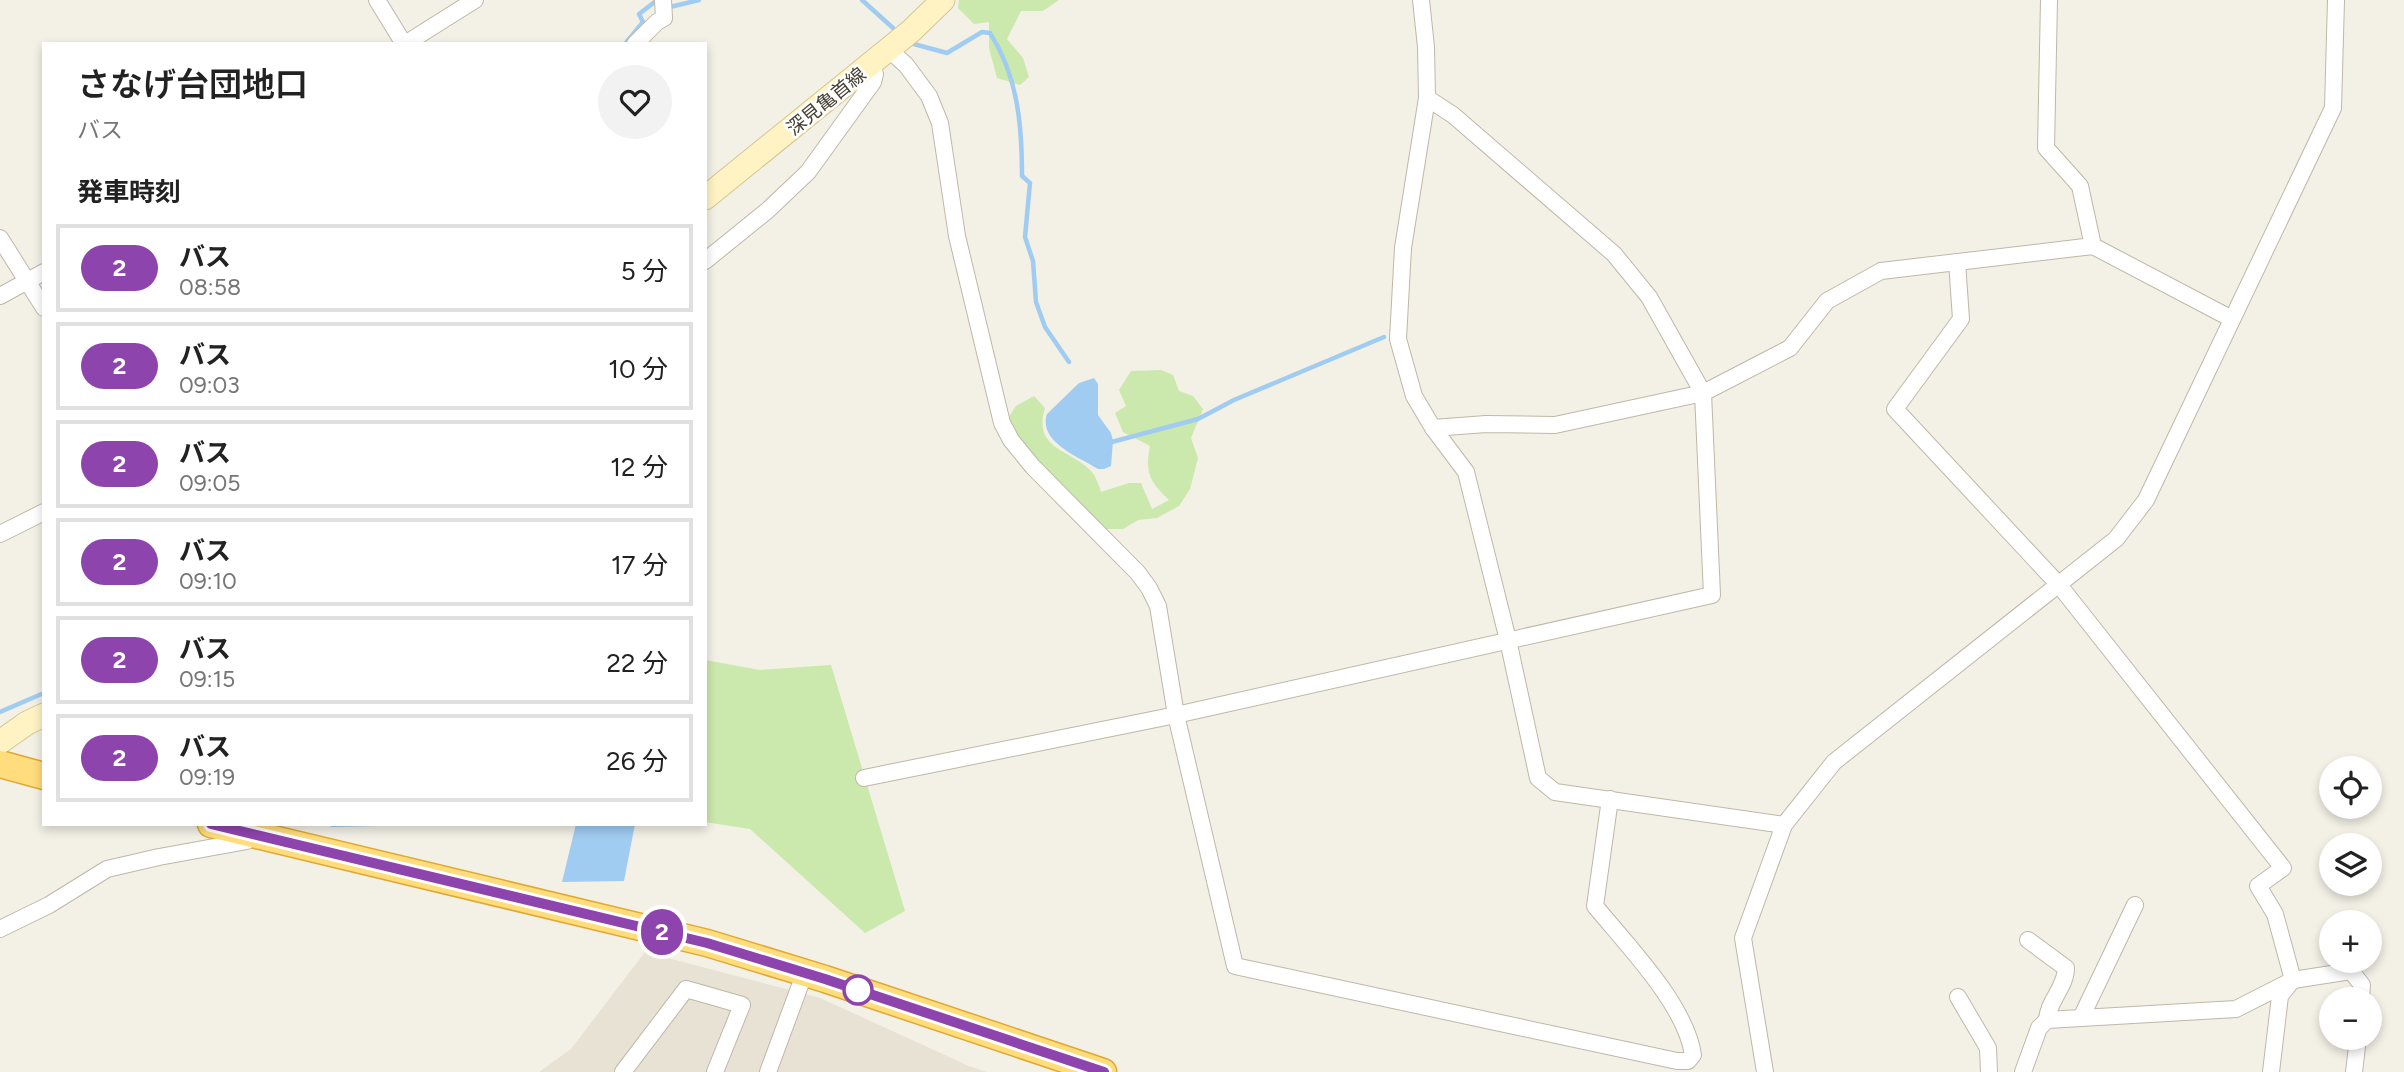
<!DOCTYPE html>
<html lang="ja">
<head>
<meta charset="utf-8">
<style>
  body { margin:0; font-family:Figtree,"Noto Sans JP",sans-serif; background:#f2f2f2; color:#222; height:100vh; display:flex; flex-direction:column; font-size:26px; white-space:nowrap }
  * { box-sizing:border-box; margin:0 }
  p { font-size:23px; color:#767676 }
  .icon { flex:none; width:38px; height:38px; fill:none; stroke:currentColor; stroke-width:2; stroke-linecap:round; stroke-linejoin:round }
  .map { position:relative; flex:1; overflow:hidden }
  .sheet { position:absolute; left:42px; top:42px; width:665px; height:784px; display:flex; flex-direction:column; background:#fff; border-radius:0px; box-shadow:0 4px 10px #0003 }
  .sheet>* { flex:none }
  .badge { padding:0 14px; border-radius:23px; font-size:24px; line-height:46px }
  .controls { position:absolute; left:2319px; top:756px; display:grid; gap:14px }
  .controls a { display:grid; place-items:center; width:63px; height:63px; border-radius:50%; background:#fff; box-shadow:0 4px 10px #0003; font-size:35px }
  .map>.badge { position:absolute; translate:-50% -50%; box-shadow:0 0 0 4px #fff }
  h2 { padding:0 35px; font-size:26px; line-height:63px }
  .round { display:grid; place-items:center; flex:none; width:74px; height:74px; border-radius:37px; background:#f2f2f2 }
  .head { display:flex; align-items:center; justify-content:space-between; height:119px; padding:0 35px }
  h1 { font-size:33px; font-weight:600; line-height:52px }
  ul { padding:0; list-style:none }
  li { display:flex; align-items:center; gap:21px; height:88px; margin:0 14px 10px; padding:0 21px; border:4px solid #e0e0e0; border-radius:0px }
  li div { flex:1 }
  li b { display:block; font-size:26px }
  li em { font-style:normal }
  li .badge { min-width:77px; font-weight:700; text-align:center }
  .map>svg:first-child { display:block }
  .residential { fill:#e7e2d3 }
  .green { fill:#cbe8ad }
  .water { fill:#a0ccf1 }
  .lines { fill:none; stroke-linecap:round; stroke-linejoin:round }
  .stream { stroke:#a0ccf1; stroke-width:4.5 }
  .minor-casing { stroke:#bfb8a8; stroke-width:18 }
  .secondary-casing { stroke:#d4c694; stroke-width:25 }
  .trunk-casing { stroke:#e0a833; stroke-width:29 }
  .minor { stroke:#fff; stroke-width:16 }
  .secondary { stroke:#fff3c4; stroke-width:23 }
  .trunk { stroke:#ffdc7c; stroke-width:26 }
  .line-casing { stroke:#fff; stroke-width:16 }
  .line { stroke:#8e44ad; stroke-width:10 }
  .stop-dot { fill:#fff; stroke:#8e44ad; stroke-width:3.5 }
  .labels { text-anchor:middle; stroke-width:5; stroke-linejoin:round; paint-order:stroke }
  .street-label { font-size:19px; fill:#464035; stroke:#fff }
</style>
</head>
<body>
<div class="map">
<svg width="2404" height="1072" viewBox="0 0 2404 1072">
  <rect width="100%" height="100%" fill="#f3f0e6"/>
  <path class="residential" d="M645 952 820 998 969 1066 987 1072H539L571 1049Z"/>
  <g class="green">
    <path d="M959 0H1059L1043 11H1021L1007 39 1023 58 1029 77 1020 85 997 78 989 48V22L974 24 958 8Z"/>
    <path d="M1161 370 1173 375 1179 391 1193 396 1203 409 1191 438 1198 458 1190 489 1179 506 1157 518 1138 520 1123 529H1103L1031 459 1007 420 1016 406 1034 396 1045 408C1032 450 1071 449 1092 472 1096 477 1099 486 1101 492L1129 483H1141L1152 509 1169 500C1149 481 1145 472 1150 446L1123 432 1115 413 1126 406 1119 390 1131 371Z"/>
    <path d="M705 660 760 670 831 665 905 911 865 933 750 829 705 822Z"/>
  </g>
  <g class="water">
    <path d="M1094 378 1098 384V415L1111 433 1113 441 1111 466 1104 469H1098C1079 457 1038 442 1047 414L1079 383Z"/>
    <path d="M325 824H468L332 827Z"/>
    <path d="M576 824H635L624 881 562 882Z"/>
  </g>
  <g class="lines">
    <g class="stream">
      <path d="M862 0 893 28"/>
      <path d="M666 8 699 0"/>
      <path d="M910 43 947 53 982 32 990 33C1018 77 1022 125 1022 176L1030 183 1025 237 1033 261 1036 302 1045 327 1069 362"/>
      <path d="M625 44 643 22 639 14 656 1 659 3"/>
      <path d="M1108 443 1198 419 1234 400 1384 337"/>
      <path d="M0 712 44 693"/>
    </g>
    <g class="minor-casing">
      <g id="minor">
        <path d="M377 0 404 44"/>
        <path d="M1421 0 1426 47 1427 98 1403 248 1398 339 1414 396 1433 428 1466 472 1508 640 1538 778 1555 792 1784 825"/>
        <path d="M2049 0 2046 148 2080 186 2093 246"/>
        <path d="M405 44 475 0"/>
        <path d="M635 44 657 22 664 18 663 0"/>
        <path d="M888 49 906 65 929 96 940 123 957 236 1002 423 1011 440 1033 467 1138 573 1149 588 1158 606 1176 715 1235 966 1677 1061H1688L1693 1055C1686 1005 1626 944 1595 906L1610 799"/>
        <path d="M0 238 44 308"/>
        <path d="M705 261 768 210 808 172 873 82 875 74 870 65"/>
        <path d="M1957 262 1961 319 1895 409 2059 585 2283 868 2258 886 2275 914 2293 980"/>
        <path d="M0 296 44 272"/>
        <path d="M1433 428 1486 424 1555 425 1703 393 1790 348 1827 301 1881 271 2093 246 2232 319"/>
        <path d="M0 534 44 512"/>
        <path d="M864 778 1176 715 1712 595 1703 393 1649 297 1614 254 1453 115 1427 98"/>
        <path d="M0 929 49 905 107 869 159 857 247 841"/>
        <path d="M2028 940 2066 968C2066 987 2048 1001 2047 1020"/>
        <path d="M1958 997 1988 1048 1989 1072"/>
        <path d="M2081 1018 2135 905"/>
        <path d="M623 1072 686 989 742 1005 715 1072"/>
        <path d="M768 1072 805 972"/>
        <path d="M1765 1072 1743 938 1784 825 1834 762 2116 539 2146 500 2333 108 2336 0"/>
        <path d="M2023 1072 2039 1028 2047 1020 2236 1009 2293 980 2351 971 2362 985 2361 999"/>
        <path d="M2271 1072 2280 996 2291 982"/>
        <path d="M2354 1072 2358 1038"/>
      </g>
    </g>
    <g class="secondary-casing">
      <g id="secondary">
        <path d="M705 198 911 31 943 0"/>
        <path d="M0 742 27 723 44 715"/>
      </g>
    </g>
    <g class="trunk-casing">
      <g id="trunk">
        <path d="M0 764 44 776"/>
        <path d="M211 824 707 943 825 979 1103 1072"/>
      </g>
    </g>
    <use href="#minor" class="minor"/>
    <use href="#secondary" class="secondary"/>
    <use href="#trunk" class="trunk"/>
  </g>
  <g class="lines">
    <g class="line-casing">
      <path id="line" d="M211 824 707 943 825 979 1104 1072"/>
    </g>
    <use href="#line" class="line"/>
  </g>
  <circle class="stop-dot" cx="858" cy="990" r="14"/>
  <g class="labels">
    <g class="street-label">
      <text transform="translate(826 101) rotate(-39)" y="7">深見亀首線</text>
    </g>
  </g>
</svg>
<div class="controls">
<a><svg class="icon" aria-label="locate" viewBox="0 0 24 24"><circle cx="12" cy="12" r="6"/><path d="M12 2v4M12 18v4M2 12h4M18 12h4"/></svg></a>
<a><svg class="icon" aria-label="layers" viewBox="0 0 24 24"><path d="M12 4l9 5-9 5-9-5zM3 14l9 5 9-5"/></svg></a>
<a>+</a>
<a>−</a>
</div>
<b class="badge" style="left:662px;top:932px;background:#8e44ad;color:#fff">2</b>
<section class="sheet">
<div class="head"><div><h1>さなげ台団地口</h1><p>バス</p></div><a class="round"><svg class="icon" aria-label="heart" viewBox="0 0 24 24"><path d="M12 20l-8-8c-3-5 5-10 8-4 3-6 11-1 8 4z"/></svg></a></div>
<h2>発車時刻</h2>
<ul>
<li><span class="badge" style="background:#8e44ad;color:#fff">2</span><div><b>バス</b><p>08:58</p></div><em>5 分</em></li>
<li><span class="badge" style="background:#8e44ad;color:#fff">2</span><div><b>バス</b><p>09:03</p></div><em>10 分</em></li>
<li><span class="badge" style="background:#8e44ad;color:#fff">2</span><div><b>バス</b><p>09:05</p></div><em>12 分</em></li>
<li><span class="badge" style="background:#8e44ad;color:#fff">2</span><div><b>バス</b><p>09:10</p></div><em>17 分</em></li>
<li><span class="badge" style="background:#8e44ad;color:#fff">2</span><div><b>バス</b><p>09:15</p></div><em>22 分</em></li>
<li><span class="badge" style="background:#8e44ad;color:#fff">2</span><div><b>バス</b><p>09:19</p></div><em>26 分</em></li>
</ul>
</section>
</div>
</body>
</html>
